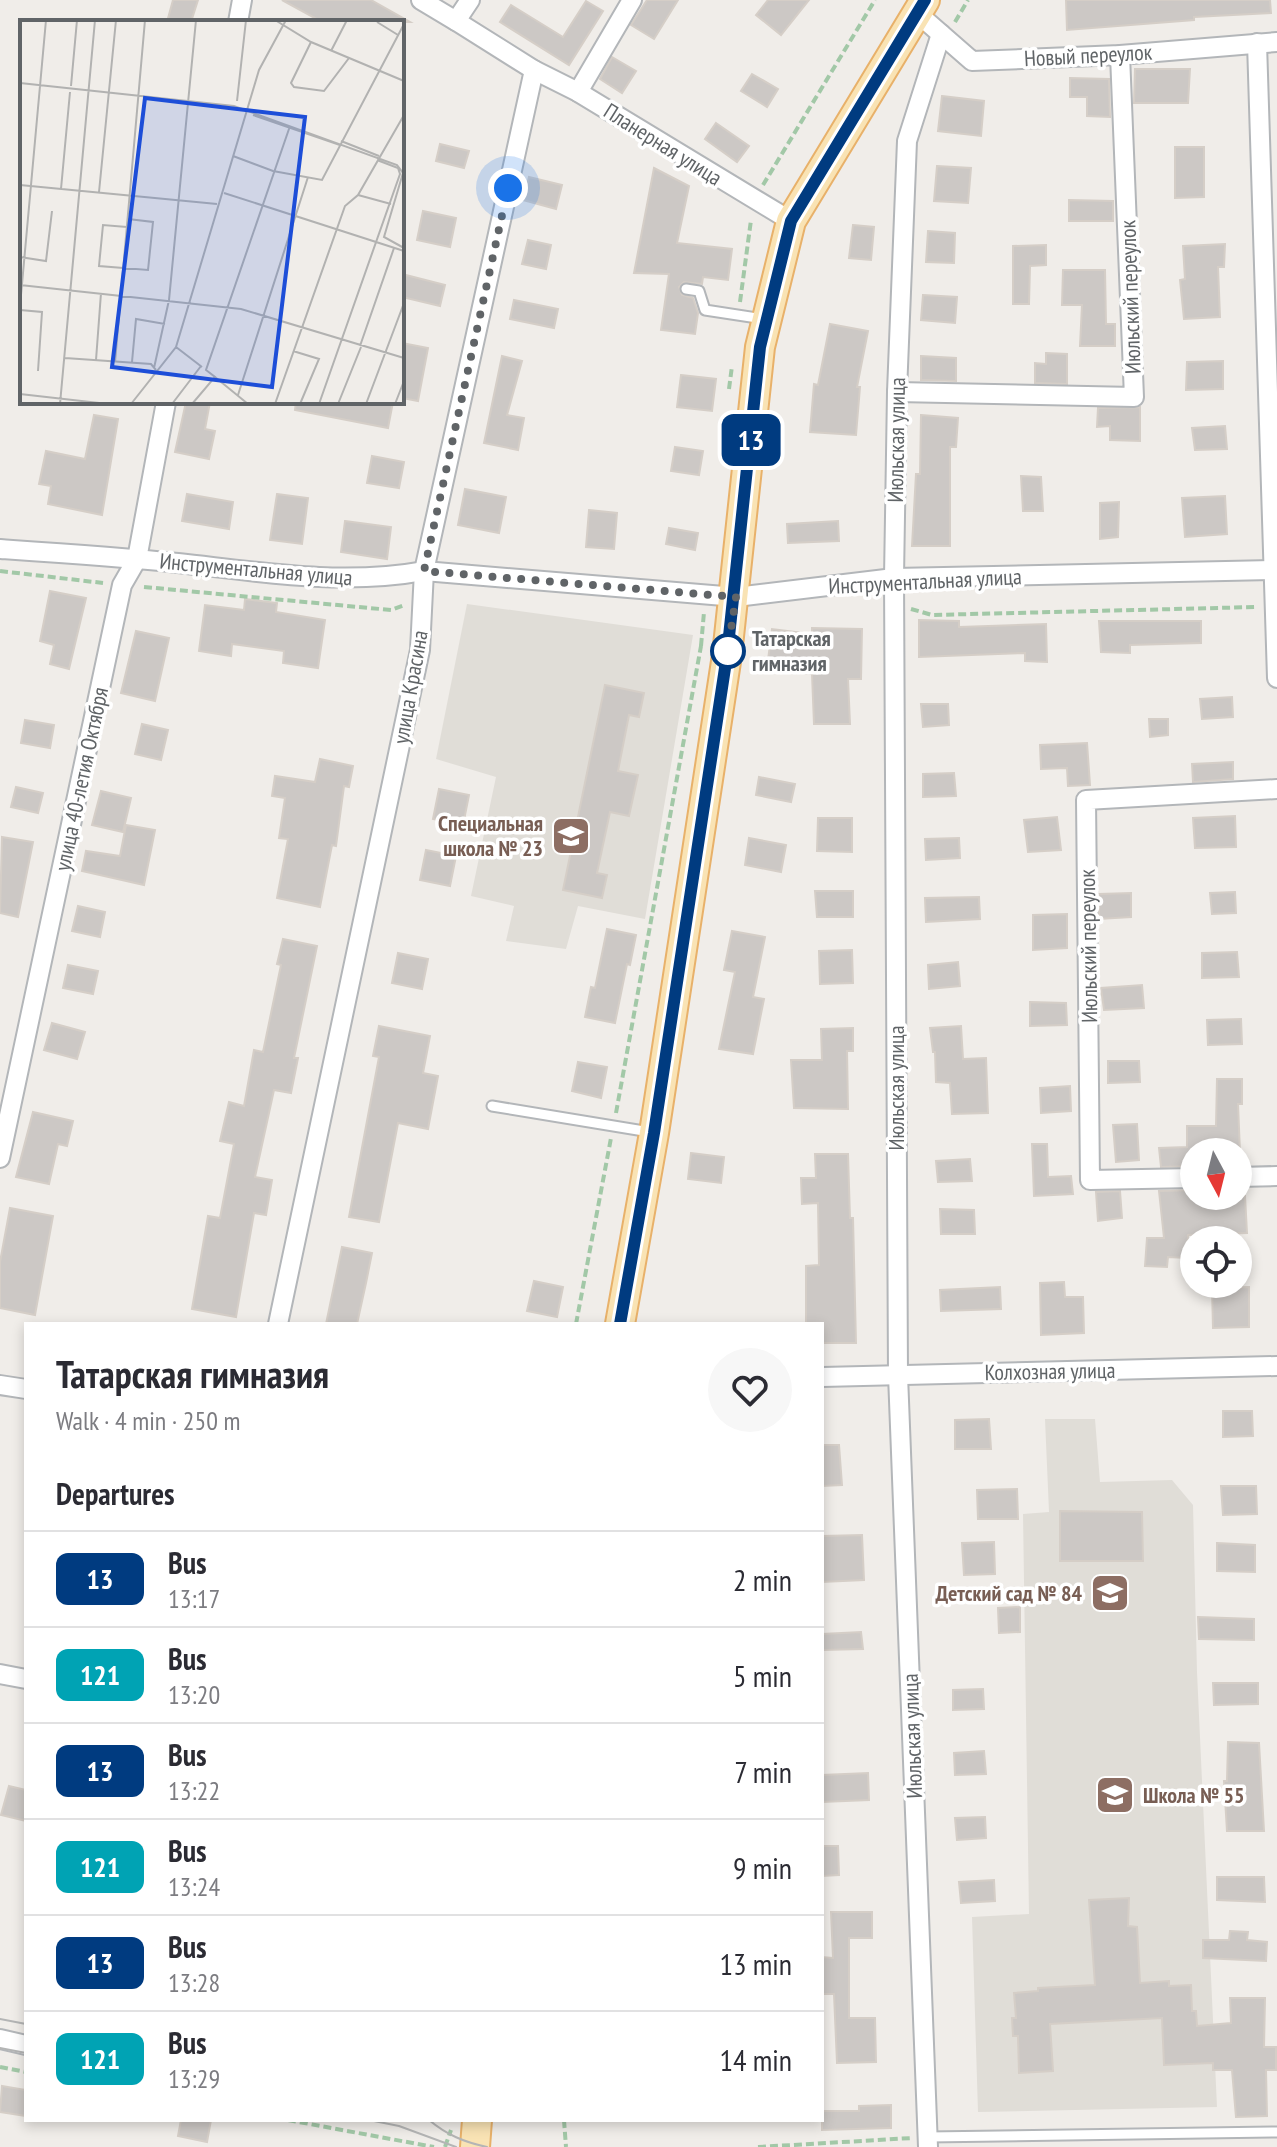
<!DOCTYPE html>
<html lang="en">
<head>
<meta charset="utf-8">
<style>
  body { margin:0; font-family:"PT Sans Narrow",sans-serif; background:#f7f7f7; color:#2b2b33; height:100vh; display:flex; flex-direction:column; font-size:30px; white-space:nowrap }
  * { box-sizing:border-box; margin:0 }
  p { font-size:26px; color:#7c7c81 }
  .icon { flex:none; width:44px; height:44px; fill:none; stroke:currentColor; stroke-width:2; stroke-linecap:round; stroke-linejoin:round }
  .map { position:relative; flex:1; overflow:hidden }
  .drawer { position:absolute; left:24px; top:1322px; width:800px; height:800px; display:flex; flex-direction:column; background:#fff; border-radius:0px; box-shadow:0 4px 12px #0003 }
  .drawer>* { flex:none }
  .badge { padding:0 16px; border-radius:12px; font-size:28px; line-height:52px }
  .needle { width:52px; rotate:173deg }
  .fabs { position:absolute; left:1180px; top:1138px; display:grid; gap:16px }
  .fabs a { display:grid; place-items:center; width:72px; height:72px; border-radius:50%; background:#fff; box-shadow:0 4px 12px #0003; font-size:40px }
  .you { position:absolute; width:40px; height:40px; margin:-20px; border:6px solid #fff; border-radius:50%; background:#1a73e8; box-shadow:0 0 0 12px #1a73e833 }
  .map>.badge { position:absolute; translate:-50% -50%; box-shadow:0 0 0 4px #fff }
  h2 { padding:0 32px; font-size:30px; line-height:72px }
  .round { display:grid; place-items:center; flex:none; width:84px; height:84px; border-radius:42px; background:#f7f7f7 }
  .summary { display:flex; align-items:center; justify-content:space-between; height:136px; padding:0 32px }
  h1 { font-size:38px; font-weight:600; line-height:60px }
  ul { padding:0; list-style:none }
  li { display:flex; align-items:center; gap:24px; height:96px; padding:0 32px; border-top:2px solid #e1e1e2 }
  li div { flex:1 }
  li b { display:block; font-size:30px }
  li em { font-style:normal }
  li .badge { min-width:88px; font-weight:700; text-align:center }
  .map>svg:first-child { display:block }
  .education { fill:#e0ddd7 }
  .building { fill:#ccc8c5; stroke:#d5cec7; stroke-width:2 }
  .lines { fill:none; stroke-linecap:round; stroke-linejoin:round }
  .lane-casing { stroke:#b3b6b9; stroke-width:13 }
  .street-casing { stroke:#b3b6b9; stroke-width:22 }
  .primary-casing { stroke:#e8b16a; stroke-width:32 }
  .path { stroke:#a2c8a7; stroke-width:4; stroke-dasharray:8 4; stroke-linecap:butt }
  .lane { stroke:#fff; stroke-width:9 }
  .street { stroke:#fff; stroke-width:18 }
  .primary { stroke:#f9e3b4; stroke-width:28 }
  .tram { stroke:#b4b5b5; stroke-width:2 }
  .line-casing { stroke:#fff; stroke-width:18 }
  .line { stroke:#003b80; stroke-width:12 }
  .walk { stroke:#606467; stroke-width:8; stroke-dasharray:0 14.4 }
  .stop-dot { fill:#fff; stroke:#003b80; stroke-width:4 }
  .labels { text-anchor:middle; stroke-width:7; stroke-linejoin:round; paint-order:stroke }
  .street-label { font-size:22px; fill:#606467; stroke:#fff }
  .stop-label { font-size:22px; font-weight:bold; fill:#606467; stroke:#fff; text-anchor:start }
  .education-label { font-size:22px; font-weight:bold; fill:#785e54; stroke:#fff; text-anchor:end }
  .inset-road { fill:none; stroke:#b2b2b1; stroke-width:2 }
  .view { fill:#1d4ed8; fill-opacity:0.15; stroke:#1d4ed8; stroke-width:4 }
  .inset-edge { fill:none; stroke:#606467; stroke-width:4 }
</style>
</head>
<body>
<div class="map">
<svg width="1277" height="2147" viewBox="0 0 1277 2147">
  <rect width="100%" height="100%" fill="#f0ede9"/>
  <g class="education">
    <path d="M467 604 693 635 645 919 578 906 566 949 506 941 514 906 471 896 496 777 436 759Z"/>
    <path d="M1045 1419H1095L1100 1482 1172 1480 1193 1505 1197 1672 1217 2107 978 2112 972 1917 1029 1914 1023 1514 1049 1512Z"/>
  </g>
  <g class="building">
    <path d="M173 0H198L191 22H167Z"/>
    <path d="M282 0H371L410 22H322Z"/>
    <path d="M647 0H678L654 39 631 25Z"/>
    <path d="M768 0H809L781 35 756 15Z"/>
    <path d="M1066 0H1270L1271 13 1194 17V20L1067 30Z"/>
    <path d="M586 1 603 11 569 65 500 22 511 5 563 37Z"/>
    <path d="M612 57 636 71 622 93 600 79Z"/>
    <path d="M1135 69H1190L1188 103H1134Z"/>
    <path d="M752 74 778 89 767 107 741 91Z"/>
    <path d="M1070 78 1109 79 1110 117 1087 116V97H1070Z"/>
    <path d="M942 96 984 101 981 136 938 131Z"/>
    <path d="M716 123 749 146 737 162 705 139Z"/>
    <path d="M440 144 469 151 464 168 436 161Z"/>
    <path d="M1175 147H1204V197L1175 198Z"/>
    <path d="M937 166 971 168 968 203 934 201Z"/>
    <path d="M654 168 689 186 677 243 732 249 728 280 703 277 702 284 684 282 679 287 682 295 693 298 698 313 695 334 661 330 669 274 634 273Z"/>
    <path d="M529 177 562 185 556 209 523 200Z"/>
    <path d="M1069 200 1113 201V221H1069Z"/>
    <path d="M423 211 456 218 450 247 417 240Z"/>
    <path d="M853 225 874 227 871 260 849 258Z"/>
    <path d="M928 231 955 233 954 263 926 262Z"/>
    <path d="M528 240 551 245 546 269 522 264Z"/>
    <path d="M1225 244 1224 267H1218L1220 317 1184 319 1180 280 1185 279 1183 246Z"/>
    <path d="M1046 245V265L1030 266 1029 304H1013V246Z"/>
    <path d="M1063 270H1105L1106 324H1115V346H1080L1082 305H1062Z"/>
    <path d="M402 274 445 285 440 306 402 297Z"/>
    <path d="M923 295 957 297 955 323 921 320Z"/>
    <path d="M514 300 558 309 554 328 510 319Z"/>
    <path d="M830 324 868 331 857 387H860L856 435 810 432 814 384 818 385Z"/>
    <path d="M402 343 428 348 418 401 402 398Z"/>
    <path d="M1046 353 1067 354V384L1035 383V363L1046 364Z"/>
    <path d="M502 356 522 361 507 415 524 418 518 450 484 443Z"/>
    <path d="M921 356 956 358V381L921 380Z"/>
    <path d="M1223 361V389L1186 390 1187 362Z"/>
    <path d="M681 375 716 379 712 411 677 407Z"/>
    <path d="M186 402H210L205 429 215 431 209 459 175 452Z"/>
    <path d="M296 402H393L388 428 295 410Z"/>
    <path d="M1140 407V441L1110 440V426L1097 427 1098 408Z"/>
    <path d="M94 415 118 419 102 515 48 504 51 486 39 484 46 451 85 459Z"/>
    <path d="M921 415 958 418 956 447H950V546H912L916 474H920Z"/>
    <path d="M1225 426 1227 449 1195 450 1192 428Z"/>
    <path d="M675 447 703 451 699 475 671 471Z"/>
    <path d="M372 456 404 462 399 488 367 483Z"/>
    <path d="M1021 476 1041 477 1043 511H1023Z"/>
    <path d="M465 489 506 497 499 533 458 525Z"/>
    <path d="M187 494 233 502 229 529 182 521Z"/>
    <path d="M277 494 308 498 302 544 270 540Z"/>
    <path d="M1225 496 1227 534 1185 537 1182 498Z"/>
    <path d="M1119 502 1118 537 1100 539V503Z"/>
    <path d="M589 510 617 513 614 549 586 547Z"/>
    <path d="M345 521 391 527 387 559 341 552Z"/>
    <path d="M838 521 839 541 788 543 787 524Z"/>
    <path d="M669 528 698 533 695 550 666 544Z"/>
    <path d="M50 591 86 598 69 669 50 664 54 645 40 641Z"/>
    <path d="M245 599 277 603 276 612 325 620 318 668 283 663 284 651 232 644 231 656 199 651 205 605 244 610Z"/>
    <path d="M919 620 959 621V627L1046 624 1047 662 1025 661V653L919 657Z"/>
    <path d="M1099 621H1201V643L1130 645V653L1101 652Z"/>
    <path d="M812 628 862 629 861 679H848L850 724H814L812 674 767 668 772 629 812 634Z"/>
    <path d="M136 631 169 638 155 701 121 693Z"/>
    <path d="M605 685 644 693 639 717 629 715 618 771 638 775 629 816 610 812 597 873 607 875 602 898 563 890Z"/>
    <path d="M1232 697 1233 717 1202 719 1200 699Z"/>
    <path d="M921 704H948L949 725 923 727Z"/>
    <path d="M1149 719H1168V735L1150 737Z"/>
    <path d="M25 720 54 725 50 748 21 743Z"/>
    <path d="M142 724 168 730 161 760 135 754Z"/>
    <path d="M1087 743 1090 785 1068 786 1067 768 1041 769 1040 745Z"/>
    <path d="M320 759 353 766 349 787 344 786 336 846 332 845 320 907 277 898 288 839 279 838 285 798 272 796 275 776 315 782Z"/>
    <path d="M1233 762V779L1193 782 1192 764Z"/>
    <path d="M954 773 956 796 923 797V774Z"/>
    <path d="M759 777 795 784 791 802 756 795Z"/>
    <path d="M16 787 43 793 38 813 11 807Z"/>
    <path d="M439 789 469 795 463 825 433 819Z"/>
    <path d="M101 791 131 798 123 832 92 825Z"/>
    <path d="M1235 816 1236 847 1195 848 1193 818Z"/>
    <path d="M1057 817 1061 850 1028 852 1024 820Z"/>
    <path d="M818 818H852V852L817 851Z"/>
    <path d="M126 825 155 830 144 885 82 871 86 851 120 856Z"/>
    <path d="M2 837 33 842 18 917 0 913Z"/>
    <path d="M749 838 786 845 781 872 745 865Z"/>
    <path d="M959 838 960 858 926 860 925 839Z"/>
    <path d="M426 850 456 856 450 886 420 880Z"/>
    <path d="M815 891H853V917H817Z"/>
    <path d="M1235 892 1236 913 1212 914 1210 893Z"/>
    <path d="M1131 893V917L1099 919V894Z"/>
    <path d="M979 897 980 919 926 922 925 898Z"/>
    <path d="M78 906 105 912 100 937 72 931Z"/>
    <path d="M1067 914V948L1033 950V915Z"/>
    <path d="M607 929 636 935 630 965 627 964 615 1023 585 1017 591 987 595 988Z"/>
    <path d="M732 931 765 937 753 997 764 999 753 1054 719 1049 735 972 724 970Z"/>
    <path d="M283 939 317 946 294 1058H298L291 1093 274 1090 255 1177 272 1180 266 1215 254 1213 236 1317 192 1309 208 1216 220 1218 234 1144 220 1141 229 1102 244 1106 254 1050 263 1052 281 965 277 964Z"/>
    <path d="M852 950 853 983 820 984 819 951Z"/>
    <path d="M1237 952 1239 977 1202 978V953Z"/>
    <path d="M398 953 428 959 422 989 392 983Z"/>
    <path d="M958 962 960 986 929 989 928 965Z"/>
    <path d="M68 965 98 971 93 994 63 988Z"/>
    <path d="M1142 985 1144 1008 1104 1010 1101 988Z"/>
    <path d="M1030 1002 1066 1003 1067 1025 1030 1026Z"/>
    <path d="M1241 1019 1242 1044 1208 1045 1207 1020Z"/>
    <path d="M52 1023 85 1032 77 1059 44 1050Z"/>
    <path d="M379 1026 430 1036 423 1073 438 1076 428 1129 398 1123 379 1222 349 1217 379 1057 373 1056Z"/>
    <path d="M961 1026 963 1059 986 1058 988 1113 952 1114 950 1083 936 1082 935 1052H933L930 1028Z"/>
    <path d="M853 1028V1051H847L848 1109 794 1108 791 1060H822L821 1029Z"/>
    <path d="M1108 1061H1139L1140 1082 1108 1083Z"/>
    <path d="M578 1062 607 1067 601 1098 572 1091Z"/>
    <path d="M1217 1079H1242V1104H1238L1240 1152H1194V1166L1161 1167 1159 1148 1187 1147V1126H1216Z"/>
    <path d="M1070 1086 1071 1111 1041 1113 1040 1088Z"/>
    <path d="M33 1112 73 1121 67 1146 58 1144 49 1184 16 1177Z"/>
    <path d="M1137 1124 1139 1160 1116 1162 1113 1125Z"/>
    <path d="M1032 1144H1047L1048 1177 1071 1176 1073 1194 1034 1196Z"/>
    <path d="M691 1153 724 1157 721 1183 688 1179Z"/>
    <path d="M815 1154H848L850 1218H853L856 1343H822V1324H806V1266L819 1265 818 1203 802 1204 801 1178H816Z"/>
    <path d="M970 1159 972 1181 938 1182 936 1161Z"/>
    <path d="M1194 1190V1196H1245L1247 1233 1188 1235 1187 1258 1168 1257 1167 1267 1145 1266 1147 1238H1164L1159 1191Z"/>
    <path d="M1120 1191 1122 1218 1098 1221 1096 1192Z"/>
    <path d="M10 1208 53 1216 35 1315 0 1308V1262Z"/>
    <path d="M940 1209 974 1210 975 1234H941Z"/>
    <path d="M342 1247 372 1253 366 1283 357 1324H326Z"/>
    <path d="M534 1281 563 1287 557 1317 527 1311Z"/>
    <path d="M1064 1282 1065 1297H1083L1084 1333 1041 1335 1040 1283Z"/>
    <path d="M1000 1287 1001 1309 941 1311 940 1290Z"/>
    <path d="M1249 1287V1327L1213 1328 1212 1288Z"/>
    <path d="M1223 1411H1252L1253 1436 1223 1437Z"/>
    <path d="M989 1419 991 1449H955V1420Z"/>
    <path d="M822 1445H839L842 1485 822 1486Z"/>
    <path d="M1221 1486H1256L1257 1514 1223 1515Z"/>
    <path d="M1017 1489 1018 1519H978L977 1490Z"/>
    <path d="M1060 1511 1142 1512 1143 1561H1060Z"/>
    <path d="M862 1535 864 1580 822 1582 823 1536Z"/>
    <path d="M994 1542 995 1574 964 1575 962 1543Z"/>
    <path d="M1217 1543 1255 1545V1572L1217 1571Z"/>
    <path d="M1020 1607V1632L999 1633 998 1608Z"/>
    <path d="M1198 1617 1254 1619V1640L1199 1639Z"/>
    <path d="M861 1632 863 1649 822 1650V1634Z"/>
    <path d="M1213 1683H1258V1704L1214 1705Z"/>
    <path d="M983 1689 984 1709 953 1710V1690Z"/>
    <path d="M1228 1742 1259 1743 1264 1831H1227L1224 1781H1227Z"/>
    <path d="M984 1751 986 1774 955 1775 954 1753Z"/>
    <path d="M868 1773 869 1800 822 1802V1775Z"/>
    <path d="M9 1786 26 1790V1821L1 1815Z"/>
    <path d="M985 1817 986 1838 957 1840 955 1818Z"/>
    <path d="M822 1846H838L839 1875 822 1876Z"/>
    <path d="M1217 1877H1264L1265 1902 1217 1900Z"/>
    <path d="M994 1880 995 1901 961 1903 959 1882Z"/>
    <path d="M1129 1898 1128 1926 1137 1927 1140 1983 1169 1981V1986L1191 1985 1192 2011H1196L1197 2026 1231 2023 1230 1998H1265L1264 2047H1276V2070H1266L1267 2116 1236 2117 1232 2070H1213V2063L1164 2065 1162 2018 1050 2024 1053 2071 1019 2073 1018 2036H1013L1012 2018H1016L1014 1993 1038 1991V1988L1095 1985 1089 1900Z"/>
    <path d="M831 1912H872V1938H849V2018H875L876 2062 837 2063 834 1994H822V1957L833 1958Z"/>
    <path d="M1230 1931 1248 1932 1247 1940 1267 1942 1266 1961 1203 1958V1940H1229Z"/>
    <path d="M2 2086 26 2090V2116L0 2112Z"/>
    <path d="M891 2105V2128L822 2130V2111H859V2106Z"/>
    <path d="M181 2120H211L207 2142 178 2136Z"/>
  </g>
  <g class="lines">
    <g class="lane-casing">
      <g id="lane">
        <path d="M686 289 699 291 705 310 764 319"/>
        <path d="M492 1106 650 1132"/>
        <path d="M928 2137 1277 2132"/>
      </g>
    </g>
    <g class="street-casing">
      <g id="street">
        <path d="M421 0 456 21"/>
        <path d="M917 13 972 61 1120 55 1277 42"/>
        <path d="M238 22 242 0"/>
        <path d="M1257 43 1277 678"/>
        <path d="M534 70 578 92 791 221"/>
        <path d="M578 92 632 0"/>
        <path d="M897 392 1134 397 1120 55"/>
        <path d="M0 549C59 553 119 557 178 563 260 572 342 586 424 571L736 597 894 578 1277 570"/>
        <path d="M0 1158 122 585 137 559 166 402"/>
        <path d="M1238 1177 1277 1176"/>
        <path d="M1194 1178 1090 1180 1086 800 1277 789"/>
        <path d="M278 1324 420 650 424 571 534 70 456 21 470 0"/>
        <path d="M822 1377 1277 1366"/>
        <path d="M0 1385 26 1389"/>
        <path d="M0 1674 26 1679"/>
        <path d="M0 2039 26 2045"/>
        <path d="M928 2147 898 1375 894 578 897 392 907 141 941 34"/>
      </g>
    </g>
    <g class="primary-casing">
      <g id="primary">
        <path d="M620 1324 654 1133 727 655 760 347 791 221 925 0"/>
        <path d="M475 2147 477 2120"/>
      </g>
    </g>
    <g class="path">
      <path d="M955 22 968 0"/>
      <path d="M763 185 875 0"/>
      <path d="M740 302 751 220"/>
      <path d="M729 389 732 366"/>
      <path d="M0 571 103 583"/>
      <path d="M144 587 391 610 405 605"/>
      <path d="M911 609 932 615 1257 607"/>
      <path d="M701 646 704 612"/>
      <path d="M616 1113 701 646 705 647"/>
      <path d="M576 1324 611 1138"/>
      <path d="M0 2067 26 2072"/>
      <path d="M288 2120 434 2147"/>
      <path d="M564 2120 566 2147"/>
      <path d="M445 2147 451 2130"/>
      <path d="M758 2147 912 2138"/>
    </g>
    <use href="#lane" class="lane"/>
    <use href="#street" class="street"/>
    <use href="#primary" class="primary"/>
    <g class="tram">
      <path d="M0 2019 26 2024"/>
      <path d="M0 2048 26 2053"/>
      <path d="M369 2120 399 2126 456 2147"/>
      <path d="M429 2120C447 2135 464 2142 487 2147"/>
    </g>
  </g>
  <g class="lines">
    <g class="line-casing">
      <path id="line" d="M620 1324 654 1133 727 655 760 347 791 221 925 0"/>
    </g>
    <use href="#line" class="line"/>
    <path class="walk" d="M508 188 424 571 736 597 727 655 728 651"/>
  </g>
  <defs>
    <g id="school-square" transform="scale(2)"><rect x="-9" y="-9" width="18" height="18" rx="4" fill="#8d6e63" stroke="#fff"/><path d="M0-5L7-2L0 1L-7-2ZM-4 1L0 2.5L4 1V4Q0 6-4 4Z" fill="#fff"/></g>
  </defs>
  <g fill-rule="evenodd">
    <use href="#school-square" x="571" y="836"/>
    <use href="#school-square" x="1110" y="1593"/>
    <use href="#school-square" x="1115" y="1795"/>
  </g>
  <circle class="stop-dot" cx="728" cy="651" r="16"/>
  <g class="labels">
    <g class="street-label">
      <text transform="translate(1088 55) rotate(-3)" y="8">Новый переулок</text>
      <text transform="translate(663 144) rotate(32)" y="8">Планерная улица</text>
      <text transform="translate(1130 297) rotate(-92)" y="8">Июльский переулок</text>
      <text transform="translate(896 440) rotate(-89)" y="8">Июльская улица</text>
      <text transform="translate(256 569) rotate(5)" y="8">Инструментальная улица</text>
      <text transform="translate(925 581) rotate(-3)" y="8">Инструментальная улица</text>
      <text transform="translate(410 687) rotate(-80)" y="8">улица Красина</text>
      <text transform="translate(81 779) rotate(-78)" y="8">улица 40-летия Октября</text>
      <text transform="translate(1088 946) rotate(-91)" y="8">Июльский переулок</text>
      <text transform="translate(896 1088) rotate(-90)" y="8">Июльская улица</text>
      <text transform="translate(1050 1371) rotate(-1)" y="8">Колхозная улица</text>
      <text transform="translate(912 1736) rotate(-92)" y="8">Июльская улица</text>
    </g>
    <g class="stop-label">
      <text x="752" y="646">Татарская<tspan x="752" dy="25">гимназия</tspan></text>
    </g>
    <g class="education-label">
      <text x="543" y="831">Специальная<tspan x="543" dy="25">школа № 23</tspan></text>
      <text x="1082" y="1601">Детский сад № 84</text>
      <text x="1143" y="1803" text-anchor="start">Школа № 55</text>
    </g>
  </g>
  <g transform="translate(20 20)">
    <rect width="384" height="384" fill="#f0ede9"/>
    <path class="inset-road" d="M255 0 291 22 384 61M357 2 378 15M291 22 271 63 274 67 304 71 329 38M311 31 327 0M0 63 214 86 377 145 383 153 364 217 384 228M51 66 57 0M217 81 226 0M233 95 320 125M321 121 359 136M213 136 253 151 302 160 384 4M0 165 197 184M41 169 50 72M79 172 96 0M204 173 384 231M338 175 371 184M107 207 83 205 79 246 128 250 133 202 108 199M0 237 26 241 32 191M0 265 221 289 384 338M0 286 26 0M0 290 22 292 18 351M340 326 374 228M156 327 182 347M273 331 299 339 280 384M45 338 131 344 136 350M76 340 81 273M95 342 125 0M112 342 116 299 145 304M134 348 149 280 176 0M195 357 228 384M0 374 88 384M218 375 288 157M40 384 75 0M111 384 156 327 239 50 266 0M152 384 181 346M172 384 195 357 186 350 270 106M255 384 325 186 338 175 384 95M299 384 380 154 378 148 357 140M318 384 341 327M346 384 384 283M375 384 384 361"/>
    <path class="view" d="M125 78 285 97 252 367 92 347Z"/>
    <rect width="384" height="384" class="inset-edge"/>
  </g>
</svg>
<div class="fabs">
<a><svg class="needle" viewBox="-14 -14 28 28"><path d="M0-13l5 13h-10z" fill="#e53935"/><path d="M0 13l5-13h-10z" fill="#7c7c81"/></svg></a>
<a><svg class="icon" aria-label="locate" viewBox="0 0 24 24"><circle cx="12" cy="12" r="6"/><path d="M12 2v4M12 18v4M2 12h4M18 12h4"/></svg></a>
</div>
<div class="you" style="left:508px;top:188px"></div>
<b class="badge" style="left:751px;top:440px;background:#003b80;color:#fff">13</b>
<section class="drawer">
<div class="summary"><div><h1>Татарская гимназия</h1><p>Walk · 4 min · 250 m</p></div><a class="round"><svg class="icon" aria-label="heart" viewBox="0 0 24 24"><path d="M12 20l-8-8c-3-5 5-10 8-4 3-6 11-1 8 4z"/></svg></a></div>
<h2>Departures</h2>
<ul>
<li><span class="badge" style="background:#003b80;color:#fff">13</span><div><b>Bus</b><p>13:17</p></div><em>2 min</em></li>
<li><span class="badge" style="background:#00a3b4;color:#fff">121</span><div><b>Bus</b><p>13:20</p></div><em>5 min</em></li>
<li><span class="badge" style="background:#003b80;color:#fff">13</span><div><b>Bus</b><p>13:22</p></div><em>7 min</em></li>
<li><span class="badge" style="background:#00a3b4;color:#fff">121</span><div><b>Bus</b><p>13:24</p></div><em>9 min</em></li>
<li><span class="badge" style="background:#003b80;color:#fff">13</span><div><b>Bus</b><p>13:28</p></div><em>13 min</em></li>
<li><span class="badge" style="background:#00a3b4;color:#fff">121</span><div><b>Bus</b><p>13:29</p></div><em>14 min</em></li>
</ul>
</section>
</div>
</body>
</html>
